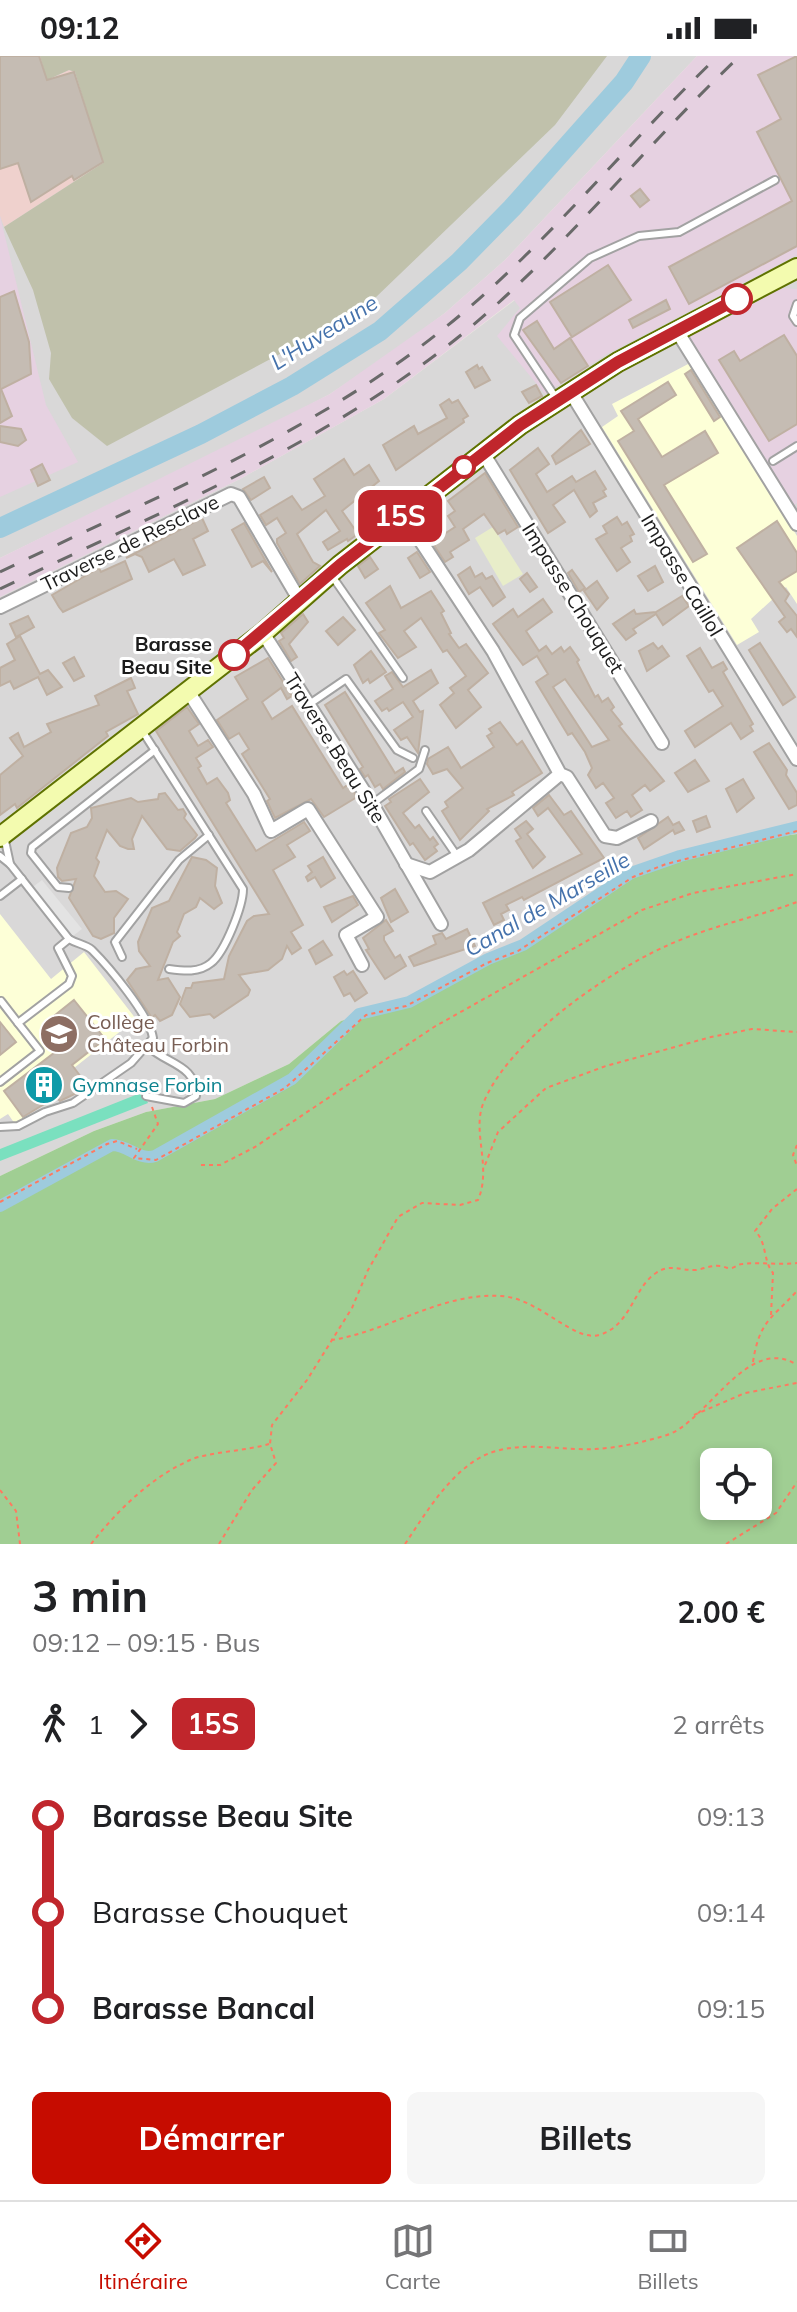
<!DOCTYPE html>
<html lang="fr">
<head>
<meta charset="utf-8">
<style>
  body { margin:0; font-family:Mulish,sans-serif; background:#f6f6f6; color:#202124; height:100vh; display:flex; flex-direction:column; font-size:30px; white-space:nowrap }
  * { box-sizing:border-box; margin:0 }
  p { font-size:26px; color:#757577 }
  .icon { flex:none; width:44px; height:44px; fill:none; stroke:currentColor; stroke-width:2; stroke-linecap:round; stroke-linejoin:round }
  .map { position:relative; height:1488px; overflow:hidden }
  .sheet { display:flex; flex-direction:column; background:#fff; flex:1 }
  .sheet>* { flex:none }
  .badge { padding:0 16px; border-radius:12px; font-size:28px; line-height:52px }
  .fabs { position:absolute; left:700px; top:1392px; display:grid; gap:16px }
  .fabs a { display:grid; place-items:center; width:72px; height:72px; border-radius:12px; background:#fff; box-shadow:0 4px 12px #0003; font-size:40px }
  .map>.badge { position:absolute; translate:-50% -50%; box-shadow:0 0 0 4px #fff }
  .legs { display:flex; align-items:center; gap:12px; height:88px; padding:0 32px; font-size:26px }
  .legs p { margin-inline-start:auto }
  .head { display:flex; align-items:center; justify-content:space-between; height:136px; padding:0 32px }
  h1 { font-size:44px; font-weight:700; line-height:60px }
  .cta { display:flex; gap:16px; margin-top:auto; padding:16px 32px }
  .cta a { flex:1; height:92px; border-radius:12px; background:#c60c00; color:#fff; font-size:32px; font-weight:700; line-height:92px; text-align:center }
  .cta a+a { background:#f6f6f6; color:#202124 }
  ul { padding:0 32px; list-style:none }
  li { display:flex; align-items:center; gap:28px; height:96px; font-size:30px }
  li i { display:grid; place-items:center; width:12px; height:100%; margin:0 10px; background:currentColor }
  li i::after { content:''; width:20px; height:20px; margin:-10px; border:6px solid; border-radius:50%; background:#fff }
  li p { margin-inline-start:auto }
  li:first-child i { background:linear-gradient(#0000 50%,currentColor 0) }
  li:last-child i { background:linear-gradient(currentColor 50%,#0000 0) }
  .status { display:flex; justify-content:space-between; align-items:center; height:56px; padding:0 40px; background:#fff; direction:ltr }
  .status svg { height:22px; fill:currentColor }
  .tabs { display:flex; justify-content:space-around; align-items:center; height:112px; border-top:2px solid #e0e0e0; background:#fff; font-size:22px; color:#757577 }
  .tabs a { display:grid; justify-items:center; gap:4px }
  .tabs .selected { color:#c60c00 }
  .map>svg:first-child { display:block }
  .residential { fill:#d9d8d8 }
  .commercial { fill:#efd1cd }
  .industrial { fill:#e6d1e1 }
  .education { fill:#fdffd7 }
  .construction { fill:#c0c1ab }
  .farmland { fill:#e8edc9 }
  .forest { fill:#a0ce93; fill-rule:evenodd }
  .pitch { fill:#7ae0bf }
  .parking { fill:#e3e3e3 }
  .lines { fill:none; stroke-linecap:round; stroke-linejoin:round }
  .canal { stroke:#9ecbdd; stroke-width:12 }
  .river { stroke:#9ecbdd; stroke-width:20 }
  .building { fill:#c5bcb3; stroke:#bfb0a2; stroke-width:2; fill-rule:evenodd }
  .lane-casing { stroke:#a2a2a2; stroke-width:10 }
  .street-casing { stroke:#a2a2a2; stroke-width:16 }
  .secondary-casing { stroke:#5f7201; stroke-width:22 }
  .path { stroke:#fe7a60; stroke-width:2; stroke-dasharray:4 4; stroke-linecap:butt }
  .lane { stroke:#fff; stroke-width:6 }
  .street { stroke:#fff; stroke-width:12 }
  .secondary { stroke:#f3fbaf; stroke-width:18 }
  .rail { stroke:#696969; stroke-width:3; stroke-dasharray:16 16; stroke-linecap:butt }
  .line-1-casing { stroke:#fff; stroke-width:18 }
  .line-1 { stroke:#c0262c; stroke-width:12 }
  .stop-1-dot { fill:#fff; stroke:#c0262c; stroke-width:4 }
  .labels { text-anchor:middle; stroke-width:6; stroke-linejoin:round; paint-order:stroke }
  .street-label { font-size:20px; fill:#1b1b1b; stroke:#fff }
  .stop-label { font-size:20px; font-weight:bold; fill:#1b1b1b; stroke:#fff; text-anchor:end }
  .education-label { font-size:20px; fill:#785e54; stroke:#fff; text-anchor:start }
  .culture-label { font-size:20px; fill:#0d838f; stroke:#fff; text-anchor:start }
  .water-label { font-size:22px; font-style:italic; fill:#4572ac; stroke:#fff }
</style>
</head>
<body>
<div class="status"><b>09:12</b><svg viewBox="0 0 49 12"><path d="M0 12V9h3v3zM5 12V6h3v6zM10 12V3h3v9zM15 12V0h3v12zM26 1h20v11H26zM47 4h2v5h-2z"/></svg></div>
<div class="map">
<svg width="797" height="1488" viewBox="0 0 797 1488">
  <rect width="100%" height="100%" fill="#ede9e0"/>
  <g class="residential">
    <path d="M0 0H697L505 204 445 257 387 300 330 338 262 374 0 502Z"/>
    <path d="M797 0V778L763 783 637 817 539 884 444 921 415 944 341 965 289 1008 215 1043 146 1056 94 1075 0 1120V541L240 423 384 343 515 244Z"/>
  </g>
  <path class="commercial" d="M0 0H40L48 24 69 14 74 16 103 107 4 171 0 160Z"/>
  <g class="industrial">
    <path d="M697 0H797V199L607 298 545 338 497 280 520 252 514 244 384 343 240 423 0 541V502L330 338 445 257 505 204Z"/>
    <path d="M0 160 46 349 78 406 0 441Z"/>
    <path d="M781 232 797 233V447L792 451 688 281Z"/>
  </g>
  <g class="education">
    <path d="M690 307 797 480V548L786 531 751 563 759 576 737 589 602 371 618 360 612 348Z"/>
    <path d="M0 858 51 923 84 896 136 963 74 1012 5 1035 26 1064 57 1042 27 1064 15 1068 8 1058 0 1063Z"/>
  </g>
  <path class="construction" d="M40 0H607L555 69 374 243 308 283 107 390 72 362 49 323 51 297 33 234 4 171 103 107 75 16 69 14 47 24Z"/>
  <path class="farmland" d="M493 471 523 518 503 530 475 482Z"/>
  <path class="forest" d="M797 778V1488H0V1120L94 1075 146 1056 215 1043 289 1008 341 965 415 944 444 921 539 884 637 817 763 783ZM714 1406H758V1450H714Z"/>
  <path class="pitch" d="M143 1036 148 1047 0 1105V1093Z"/>
  <path class="parking" d="M42 824 82 873 69 883 30 833Z"/>
  <g class="lines">
    <path class="canal" d="M0 1150 112 1089C128 1089 139 1105 155 1100L292 1023 359 958 409 946 488 903 523 889 631 817 680 800 797 771"/>
    <path class="river" d="M0 472 201 378 292 330 380 275 459 206 512 152 624 26 641 0"/>
  </g>
  <g class="building">
    <path d="M0 0H39L47 24 74 16 103 106 74 124 72 120 31 146 18 107 0 113Z"/>
    <path d="M797 0V190L689 248 669 211 792 145 757 76 781 63 758 19Z"/>
    <path d="M640 133 649 144 640 151 631 140Z"/>
    <path d="M608 209 631 244 572 281 550 246Z"/>
    <path d="M14 235 29 286 31 318 1 333 12 360 0 367V241Z"/>
    <path d="M666 244 670 253 633 272 629 264Z"/>
    <path d="M537 265 554 293 570 282 588 310 561 327 523 274Z"/>
    <path d="M784 279 797 300V368L769 385 719 304 734 295 740 305Z"/>
    <path d="M477 309 479 313 482 311 490 324 475 332 466 316Z"/>
    <path d="M691 314 720 361 714 365 685 318Z"/>
    <path d="M668 326 676 339 638 363 662 401 705 375 718 397 664 429 707 498 693 506 618 385 634 375 621 355Z"/>
    <path d="M536 329 542 340 529 347 522 336Z"/>
    <path d="M449 343 452 347 458 344 468 360 463 363 464 366 396 414 383 389 414 370 418 378 447 362 440 349Z"/>
    <path d="M0 370 21 373 26 384 18 390 0 386Z"/>
    <path d="M581 374 590 388 556 408 552 400Z"/>
    <path d="M538 392 549 408 536 418 547 436 572 420 576 426 595 415 606 433 603 435 606 440 593 447 597 455 590 461 574 434 553 449 565 466 548 477 510 414Z"/>
    <path d="M344 403 354 419 369 409 379 425 342 455 358 478 348 485 347 483 328 494 323 486 340 475 326 454 297 478 313 506 320 510 300 528 277 487V483L286 477 277 462 266 469 260 459 292 440 302 454 325 440 314 423Z"/>
    <path d="M42 408 50 424 38 430 31 414Z"/>
    <path d="M485 417 518 471 507 478 505 474 498 478 484 458 463 473 469 484 450 496 453 501 445 506 424 474 431 470 438 482 455 471 448 460 455 455 448 445Z"/>
    <path d="M264 421 270 432 251 444 243 433Z"/>
    <path d="M617 461 622 469 627 466 634 478 630 480 632 485 621 492 630 506 617 515 596 483 607 477 603 470Z"/>
    <path d="M202 462 208 475 193 483 205 509 183 519 174 503 149 516 142 501 135 498 126 502Z"/>
    <path d="M777 465 797 497V515L779 526 789 538 785 545 797 560V581L791 573 787 576 779 566 785 561 737 492Z"/>
    <path d="M244 467 272 516 263 505 252 511 232 474Z"/>
    <path d="M417 496 430 516 420 522 408 502Z"/>
    <path d="M370 501 378 513 365 522 358 510Z"/>
    <path d="M125 505 132 523 63 556 59 551 52 539 99 512 101 516Z"/>
    <path d="M655 510 663 526 648 535 638 520Z"/>
    <path d="M470 511 475 521 482 517 486 523 492 520 505 541 493 550 480 531 469 538 458 519Z"/>
    <path d="M572 514 585 532 579 536 568 517Z"/>
    <path d="M527 517 537 531 530 536 520 523Z"/>
    <path d="M597 525 608 542 597 554 584 535Z"/>
    <path d="M390 530 401 552 431 535 444 555 441 557 451 577 449 578 459 592 466 588 488 617 468 634 481 651 456 672 440 649 454 637 450 632 466 620 447 594 443 596 421 562 404 575 416 591 398 602 379 577 385 574 366 547Z"/>
    <path d="M682 540 689 550 663 569 656 558 633 573 636 577 626 584 613 568 634 554 636 558 656 556Z"/>
    <path d="M543 543 552 556 526 575 539 595 546 590 552 598 561 591 564 596 570 591 579 604 577 606 595 641 598 639 602 646 608 642 614 651 611 654 622 668 619 670 664 725 650 735 645 729 632 739 642 754 631 761 627 755 616 762 606 747 614 742 603 727 596 732 588 719 592 712 585 696 572 677 568 679 536 626 548 618 537 600 523 609 493 568 513 553 518 561ZM565 623 609 684 592 691 553 631Z"/>
    <path d="M303 558 308 566 289 588 297 601 291 605 279 585 284 582 281 577Z"/>
    <path d="M28 560 34 571 16 581 10 568Z"/>
    <path d="M343 561 355 574 338 589 326 575Z"/>
    <path d="M20 580 40 618 48 614 62 631 47 639 38 621 14 633 10 625 0 630V612L15 604 7 588Z"/>
    <path d="M653 587 658 593 662 590 669 600 647 615 639 595Z"/>
    <path d="M760 587 795 641 783 649 749 594Z"/>
    <path d="M700 592 712 612 723 606 727 613 723 616 753 668 750 670 753 675 741 683 731 667 695 691 685 675 723 650 713 634 709 636 687 600Z"/>
    <path d="M371 595 386 616 370 627 368 623 363 627 354 609Z"/>
    <path d="M74 601 84 620 74 625 63 607Z"/>
    <path d="M268 602 292 640 287 643 281 632 262 646 272 663 292 650 343 732 349 728 357 741 324 761 311 743 275 762 267 745 270 743 242 698 249 693 239 677 229 683 217 664 248 643 235 621Z"/>
    <path d="M431 614 438 627 413 645 420 656 423 655 418 697 407 681 401 684 394 674 413 661 403 646 389 655 387 652 382 655 375 645 393 633 385 620 392 616 403 631Z"/>
    <path d="M131 622 135 632 127 635 138 658 106 676 108 680 17 752 15 748 0 759V719L23 700 10 682 18 677 24 691 51 676 47 668 99 649 95 640Z"/>
    <path d="M345 636 395 717 403 712 405 716 383 733 380 728 375 731 368 719 365 721 360 713 363 711 325 649Z"/>
    <path d="M187 651 199 668 189 675 198 690 208 684 213 691 196 702 201 710 198 712 207 728 217 722 228 737 230 744 226 747 256 795 304 766 310 775 287 789 295 801 273 814 303 869 291 876 301 892 292 898 287 890 282 903 268 914 239 919 250 934 248 939 214 962 210 958 190 961 180 948 186 932H191L193 927 224 923 229 900 247 865 254 860 269 858 156 675Z"/>
    <path d="M500 666 517 689 522 685 542 717 512 736 514 739 487 753 489 755 460 784 442 755 448 751 445 746 463 732 447 713 433 718 427 708 428 703 448 691 461 712 494 691 487 680 492 677 489 673Z"/>
    <path d="M769 687 787 714 786 719 797 737V749L789 753 754 696Z"/>
    <path d="M695 704 709 725 688 736 675 717Z"/>
    <path d="M420 723 429 736 403 757 415 772 419 769 430 784 433 781 438 788 434 791 437 795 425 804 413 787 410 789 385 750 391 746 389 743Z"/>
    <path d="M743 723 754 742 737 756 726 733Z"/>
    <path d="M165 737 178 754 183 753 186 758 184 762 197 779 195 782 180 795 167 793 142 760 132 783 134 793H128L120 790 107 774 96 802 99 806 94 820 105 836 116 835 128 843 114 862V877L101 883 93 880 69 842 76 823 62 825 58 821 57 812 71 777 87 771 92 762 91 752 131 742 138 746 158 743 159 738Z"/>
    <path d="M549 739 564 759 571 755 604 802 524 844 522 841 506 849 509 854 501 858 504 864 494 869 483 847 582 798 548 752 538 760 533 752Z"/>
    <path d="M706 760 710 771 697 776 693 765Z"/>
    <path d="M668 761 673 769 679 766 684 774 675 778 673 774 644 793 638 782Z"/>
    <path d="M526 765 533 773 527 778 545 801 533 812 516 785 521 782 515 773Z"/>
    <path d="M192 801 206 804 217 812 215 830 222 847 214 853 200 842 196 851 184 858 177 876 180 880 173 886 158 924 168 922 180 941 172 959 160 965 155 959 152 962 127 924 136 913 150 910 139 895 138 886 152 852 169 845Z"/>
    <path d="M323 801 335 822 321 831 315 821 308 825 306 821 312 816 308 810Z"/>
    <path d="M395 833 408 856 391 866 381 842Z"/>
    <path d="M353 840 358 849 332 866 324 851Z"/>
    <path d="M386 864 393 875 384 880V884L395 902 400 899 406 910 385 923 366 894 369 893 363 882Z"/>
    <path d="M467 873 475 890 414 910 409 901 436 888 433 880 442 877 446 883Z"/>
    <path d="M323 885 332 899 316 908 309 894Z"/>
    <path d="M344 915 347 919 353 915 367 937 355 945 350 937 344 940 334 921Z"/>
    <path d="M74 944 105 983 72 1009 81 1021 74 1027 81 1035 60 1045 56 1041 23 1061 4 1035 67 987 62 981 67 977 54 960Z"/>
    <path d="M0 966 16 986 0 999Z"/>
  </g>
  <g class="lines">
    <g class="lane-casing">
      <g id="lane">
        <path d="M797 248 793 260 797 266"/>
        <path d="M556 342 514 279 520 262 590 202 639 180 679 176 775 124"/>
        <path d="M773 405 797 390"/>
        <path d="M332 520 403 622"/>
        <path d="M308 649 346 623 397 694 413 702"/>
        <path d="M143 676 243 833C243 850 225 896 211 907 199 917 184 915 169 913"/>
        <path d="M372 748 419 713 425 694"/>
        <path d="M426 755 457 800"/>
        <path d="M4 780 10 808"/>
        <path d="M0 800 10 808 69 883 58 892 72 920 69 928 18 967 40 995 0 1026"/>
        <path d="M69 832 58 831 31 797 32 791 155 694"/>
        <path d="M0 840 22 823"/>
        <path d="M122 901 115 886 179 804 209 779"/>
        <path d="M1 945 18 967"/>
        <path d="M146 1040 184 1047 196 1040C197 1008 165 1008 148 990"/>
        <path d="M0 1071 18 1070 45 1056 73 1047 131 1007 153 982C150 960 109 911 92 894 85 888 77 888 69 883"/>
      </g>
    </g>
    <g class="street-casing">
      <g id="street">
        <path d="M677 275 797 468"/>
        <path d="M570 335 797 703"/>
        <path d="M483 397 662 687"/>
        <path d="M403 458 493 595 560 718 567 721 605 780 617 782 651 765"/>
        <path d="M0 551 231 438 239 441 300 545"/>
        <path d="M263 577 372 748 441 868"/>
        <path d="M188 635 254 738 271 775 308 753 377 861 346 879 362 909"/>
        <path d="M406 808 430 816 469 794 560 718"/>
      </g>
    </g>
    <g class="secondary-casing">
      <path id="secondary" d="M0 781 263 577 340 509 520 369 618 306 797 212"/>
    </g>
    <g class="path">
      <path d="M115 1031 140 1032"/>
      <path d="M152 1051 158 1068 134 1102 156 1104 285 1032 366 959 406 950 487 907 518 895 633 821 666 808 797 775"/>
      <path d="M797 1089 793 1099 797 1110"/>
      <path d="M201 1109H220L255 1091 434 971 642 854 693 837 797 818"/>
      <path d="M485 1109 498 1076 546 1032 606 1010 711 981 752 973 797 976"/>
      <path d="M0 1146 107 1088 117 1085 137 1093"/>
      <path d="M771 1259 773 1217C763 1205 767 1186 755 1175L772 1153 797 1133"/>
      <path d="M331 1284C388 1276 441 1236 501 1240 539 1242 573 1286 599 1279 631 1270 633 1232 656 1217 671 1207 680 1215 696 1214 704 1213 710 1209 720 1210 724 1210 727 1213 731 1212 735 1212 738 1208 742 1208 760 1206 779 1209 797 1207"/>
      <path d="M753 1306C759 1266 771 1263 797 1235"/>
      <path d="M694 1359 745 1337 797 1327"/>
      <path d="M0 1434 16 1455 20 1488"/>
      <path d="M91 1488C118 1454 150 1422 190 1404 208 1396 246 1395 269 1388"/>
      <path d="M219 1488 252 1434 276 1407 270 1388 272 1369 307 1324 352 1252 368 1214 398 1161 422 1147 460 1149 478 1144C492 1111 472 1077 483 1048 508 985 605 918 664 891 706 871 754 862 797 846"/>
      <path d="M405 1488C424 1460 442 1429 470 1408 507 1380 553 1395 595 1393 618 1392 644 1386 667 1379 706 1367 748 1277 797 1309"/>
      <path d="M726 1488 776 1457 797 1426"/>
    </g>
    <use href="#lane" class="lane"/>
    <use href="#street" class="street"/>
    <use href="#secondary" class="secondary"/>
    <g class="rail">
      <path d="M0 516C150 443 311 379 442 274 544 193 624 90 718 0"/>
      <path d="M0 533C157 457 325 389 461 279 563 196 644 90 740 0"/>
    </g>
  </g>
  <g class="lines">
    <g class="line-1-casing">
      <path id="line-1" d="M234 599 340 509 520 369 618 306 737 243"/>
    </g>
    <use href="#line-1" class="line-1"/>
  </g>
  <defs>
    <g id="school-disc" transform="scale(2)"><circle r="9.5" fill="#8d6e63" stroke="#fff"/><path d="M0-5L7-2L0 1L-7-2ZM-4 1L0 2.5L4 1V4Q0 6-4 4Z" fill="#fff"/></g>
    <g id="building-disc" transform="scale(2)"><circle r="9.5" fill="#0f9aa8" stroke="#fff"/><path d="M-4-6H4V6H1V3H-1V6H-4ZM-2.5-4.3h1.7v1.8h-1.7ZM.8-4.3h1.7v1.8H.8ZM-2.5-1h1.7V.8h-1.7ZM.8-1h1.7V.8H.8Z" fill="#fff"/></g>
  </defs>
  <g fill-rule="evenodd">
    <use href="#school-disc" x="59" y="978"/>
    <use href="#building-disc" x="44" y="1029"/>
  </g>
  <g class="stop-1-dot">
    <circle cx="737" cy="243" r="14"/>
    <circle cx="464" cy="411" r="10"/>
    <circle cx="234" cy="599" r="14"/>
  </g>
  <g class="labels">
    <g class="street-label">
      <text transform="translate(130 487) rotate(-26)" y="7">Traverse de Resclave</text>
      <text transform="translate(682 519) rotate(59)" y="7">Impasse Caillol</text>
      <text transform="translate(573 542) rotate(58)" y="7">Impasse Chouquet</text>
      <text transform="translate(335 692) rotate(58)" y="7">Traverse Beau Site</text>
    </g>
    <g class="stop-label">
      <text x="212" y="595">Barasse<tspan x="212" dy="23">Beau Site</tspan></text>
    </g>
    <g class="education-label">
      <text x="87" y="973">Collège<tspan x="87" dy="23">Château Forbin</tspan></text>
    </g>
    <g class="culture-label">
      <text x="72" y="1036">Gymnase Forbin</text>
    </g>
    <g class="water-label">
      <text transform="translate(324 276) rotate(-32)" y="8">L'Huveaune</text>
      <text transform="translate(547 848) rotate(-30)" y="8">Canal de Marseille</text>
    </g>
  </g>
</svg>
<div class="fabs">
<a><svg class="icon" aria-label="locate" viewBox="0 0 24 24"><circle cx="12" cy="12" r="6"/><path d="M12 2v4M12 18v4M2 12h4M18 12h4"/></svg></a>
</div>
<b class="badge" style="left:400px;top:460px;background:#c0262c;color:#fff">15S</b>
</div>
<section class="sheet">
<div class="head"><div><h1>3 min</h1><p>09:12 – 09:15 · Bus</p></div><b>2.00 €</b></div>
<div class="legs"><svg class="icon" aria-label="walk" viewBox="0 0 24 24"><circle cx="13" cy="4" r="2"/><path d="M13 8l-2 6 4 7M11 14l-3 7M7 12l3-4h3l4 4"/></svg>1<svg class="icon" aria-label="forward" viewBox="0 0 24 24"><path d="M9 5l7 7-7 7"/></svg><b class="badge" style="background:#c0262c;color:#fff">15S</b><p>2 arrêts</p></div>
<ul>
<li><i style="color:#c0262c"></i><b>Barasse Beau Site</b><p>09:13</p></li>
<li><i style="color:#c0262c"></i><span>Barasse Chouquet</span><p>09:14</p></li>
<li><i style="color:#c0262c"></i><b>Barasse Bancal</b><p>09:15</p></li>
</ul>
<div class="cta"><a>Démarrer</a><a>Billets</a></div>
</section>
<nav class="tabs">
<a class="selected"><svg class="icon" aria-label="directions" viewBox="0 0 24 24"><path d="M12 3l9 9-9 9-9-9zM9 14v-3h6M13 9l2 2-2 2"/></svg>Itinéraire</a>
<a><svg class="icon" aria-label="map" viewBox="0 0 24 24"><path d="M3 6l6-2 6 2 6-2v14l-6 2-6-2-6 2zM9 4v14M15 6v14"/></svg>Carte</a>
<a><svg class="icon" aria-label="tickets" viewBox="0 0 24 24"><path d="M3 7h18v10H3zM15 7v10"/></svg>Billets</a>
</nav>
</body>
</html>
